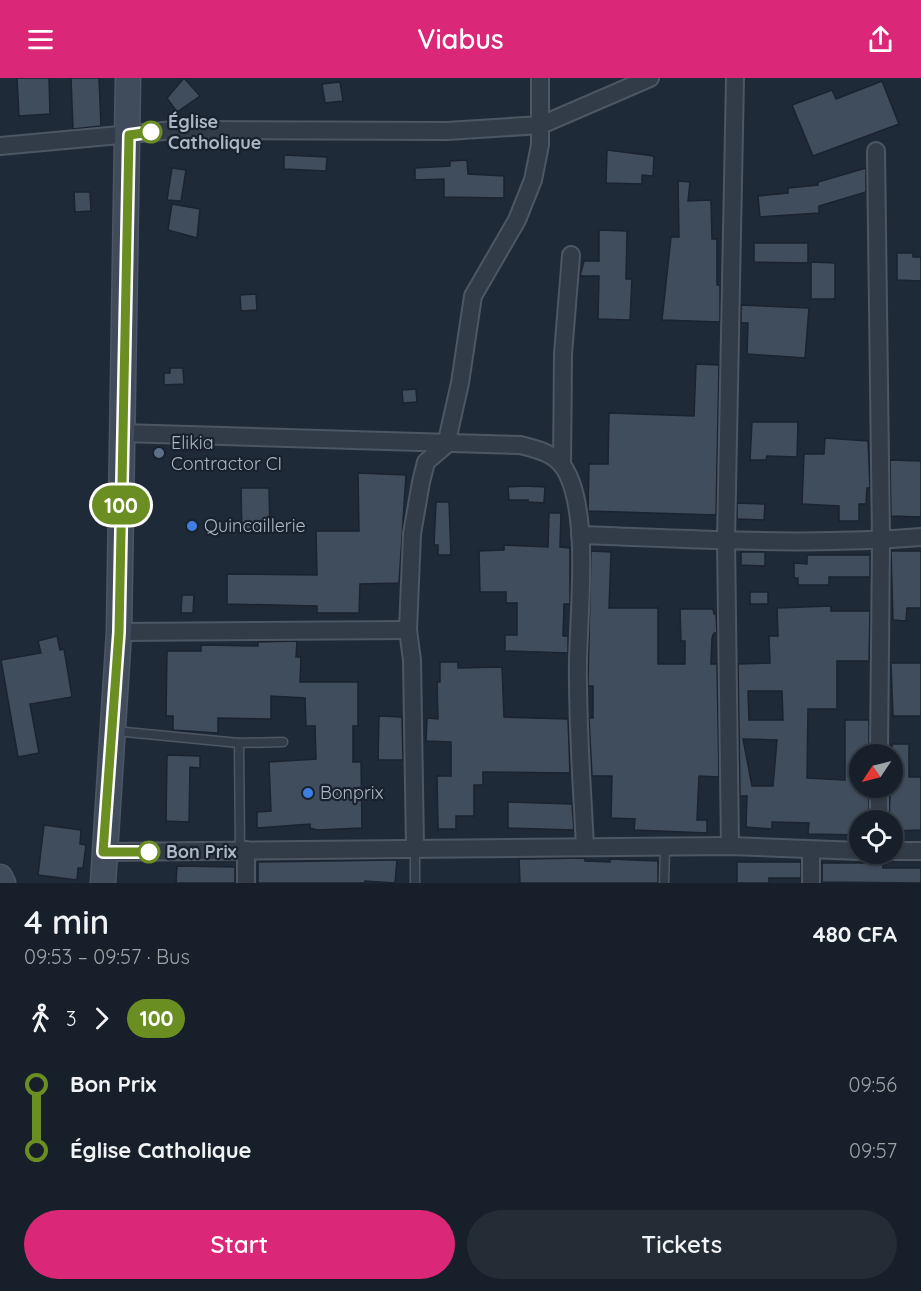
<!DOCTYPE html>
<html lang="en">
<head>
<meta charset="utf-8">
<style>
  body { margin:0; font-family:Quicksand,sans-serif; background:#242d36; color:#f1f3f6; height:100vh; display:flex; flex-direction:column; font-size:22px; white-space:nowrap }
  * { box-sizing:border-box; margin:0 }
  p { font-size:20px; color:#9ea3a8 }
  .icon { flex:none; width:33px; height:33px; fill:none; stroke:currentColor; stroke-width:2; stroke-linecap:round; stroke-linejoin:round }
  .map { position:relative; height:805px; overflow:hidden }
  .drawer { display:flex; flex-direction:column; background:#17202a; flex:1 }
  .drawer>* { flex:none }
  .badge { padding:0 12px; border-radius:20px; font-size:21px; line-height:39px }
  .needle { width:39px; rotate:235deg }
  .buttons { position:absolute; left:849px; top:666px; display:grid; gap:12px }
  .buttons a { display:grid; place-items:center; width:54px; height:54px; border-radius:50%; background:#17202a; box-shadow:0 2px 4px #0004,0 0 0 2px #363e47; font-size:30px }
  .map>.badge { position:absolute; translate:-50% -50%; box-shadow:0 0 0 3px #fff }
  .legs { display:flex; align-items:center; gap:9px; height:66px; padding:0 24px; font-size:20px }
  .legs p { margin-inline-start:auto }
  .overview { display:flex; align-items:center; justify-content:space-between; height:102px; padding:0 24px }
  h1 { font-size:33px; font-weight:600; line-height:45px }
  .button { display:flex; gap:12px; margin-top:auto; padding:12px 24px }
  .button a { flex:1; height:69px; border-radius:36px; background:#db2777; color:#fff; font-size:24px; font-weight:600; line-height:69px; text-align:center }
  .button a+a { background:#242d36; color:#f1f3f6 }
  ul { padding:0 24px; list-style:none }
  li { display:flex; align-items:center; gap:21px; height:66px; font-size:22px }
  li i { display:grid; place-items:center; width:9px; height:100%; margin:0 8px; background:currentColor }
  li i::after { content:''; width:15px; height:15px; margin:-8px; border:4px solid; border-radius:50%; background:#17202a }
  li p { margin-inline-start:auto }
  li:first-child i { background:linear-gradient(#0000 50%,currentColor 0) }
  li:last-child i { background:linear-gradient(currentColor 50%,#0000 0) }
  header { display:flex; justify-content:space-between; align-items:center; height:78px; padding:0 24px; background:#db2777; color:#fff; font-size:27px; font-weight:600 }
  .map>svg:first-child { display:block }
  .building { fill:#3f4d5d; stroke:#1a232f; stroke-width:1.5; fill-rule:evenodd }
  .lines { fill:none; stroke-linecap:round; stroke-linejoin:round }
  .lane-casing { stroke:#4d5763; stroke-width:11 }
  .street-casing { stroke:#4d5763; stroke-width:20 }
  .secondary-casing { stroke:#4d5763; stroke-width:27 }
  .lane { stroke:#323c48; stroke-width:8 }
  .street { stroke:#323c48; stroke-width:16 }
  .secondary { stroke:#404b5b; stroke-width:24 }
  .line-1-casing { stroke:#fff; stroke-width:14 }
  .line-1 { stroke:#6b8e23; stroke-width:9 }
  .stop-1-dot { fill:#fff; stroke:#6b8e23; stroke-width:3 }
  .service-dot { fill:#5c6f8a; stroke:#18212d; stroke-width:2 }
  .shop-dot { fill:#3f7fe0; stroke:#18212d; stroke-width:2 }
  .labels { text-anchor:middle; stroke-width:4.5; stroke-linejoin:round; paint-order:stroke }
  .stop-label { font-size:18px; font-weight:bold; fill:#acb7c5; stroke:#18212d; text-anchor:start }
  .poi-label { font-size:18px; fill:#acb7c5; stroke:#18212d; text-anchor:start }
</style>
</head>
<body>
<header><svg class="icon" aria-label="menu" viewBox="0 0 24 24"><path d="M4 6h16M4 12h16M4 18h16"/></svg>Viabus<svg class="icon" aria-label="share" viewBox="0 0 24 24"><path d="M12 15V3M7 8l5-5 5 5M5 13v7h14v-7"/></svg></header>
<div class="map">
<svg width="921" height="805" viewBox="0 0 921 805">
  <rect width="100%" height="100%" fill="#1f2a38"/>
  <g class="building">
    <path d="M17 0H49L50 36 19 38Z"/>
    <path d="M71 0H99L101 48 73 51Z"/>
    <path d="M184 0 200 18 177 34 167 20Z"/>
    <path d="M882 3 899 46 813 78 792 27 832 12 836 21Z"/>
    <path d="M340 4 343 23 325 25 322 6Z"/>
    <path d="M607 72 654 78 653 98 642 97V106L606 105Z"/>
    <path d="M284 77 327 79 326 93 284 91Z"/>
    <path d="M467 82 468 96 504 98V120L444 119V101L415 102V90L450 88V83Z"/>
    <path d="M172 90 186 92 181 123 167 122Z"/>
    <path d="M866 90V114L819 128V135L760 139 758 118 788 115V110L818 107V104Z"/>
    <path d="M678 103 690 104 688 123 711 122 712 161H717V207H720V244L662 242 671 159H679Z"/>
    <path d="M74 114H90L91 133 75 134Z"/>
    <path d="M172 126 200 131 197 160 168 152Z"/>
    <path d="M599 152 627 153 626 201H632L630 242 598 241 599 198H580L584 183H599Z"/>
    <path d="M754 165H808V185L754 184Z"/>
    <path d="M897 175H913V179H921V203L897 202Z"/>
    <path d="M811 184 835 185V221H811Z"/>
    <path d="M256 216 257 232 241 233 240 217Z"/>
    <path d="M741 227 809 230 805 280 747 276 748 245H741Z"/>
    <path d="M696 286 719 287 716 437 588 433 589 386H608L609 335 694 338Z"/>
    <path d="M170 290H183L184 306 164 307V295H170Z"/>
    <path d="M416 311 417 324 403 325 402 312Z"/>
    <path d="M752 344H798L797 379 767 378 766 382H750Z"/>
    <path d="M825 360 868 363 870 410H867L866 426H859V443H839V428L802 426 804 376H824Z"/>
    <path d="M890 382 921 383V439L891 438Z"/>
    <path d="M358 395 406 397 399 505 360 506 359 535H317V528L227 526V496L317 497 316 453H359Z"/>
    <path d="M526 408 545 409 544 425 528 424V422H509L508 409Z"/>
    <path d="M241 410H269L270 455H242Z"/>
    <path d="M436 424H449L451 477H438V467H434Z"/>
    <path d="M737 425 765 426 764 442 737 441Z"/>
    <path d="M549 435H561L560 469 570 470V526H564L563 558H568V575L505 573V557H517V525H506V514H480L479 473 504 472V467L548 469Z"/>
    <path d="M591 473 611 474 609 530H658V586H685V563H681L680 531H713L714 536H716L717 555H714L712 560 711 586H717L719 699 699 698 697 742H707V755L634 752 635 741 611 740 612 698H592L589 640H593V608H588V605Z"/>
    <path d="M891 473H921V530H907L906 543 893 542Z"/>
    <path d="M741 474H765V488L741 487Z"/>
    <path d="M807 477H870V499H829V507H798V500H794V485L807 486Z"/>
    <rect x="750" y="514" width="18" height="12"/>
    <path d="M182 517H194L193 535H181Z"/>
    <path d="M831 528V533H870L869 583H837V631H808L807 700 845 702V642H869V676H860V710H869V742H860V757L808 756 809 745 772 744V751L746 749 747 718H740L738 586 770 585 769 558H778L777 530ZM748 613H782L783 642H749ZM743 661 777 662 773 708H752Z"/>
    <path d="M57 558 60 572 64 571 72 619 30 626 39 675 18 679 1 582 41 575 38 563Z"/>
    <path d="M297 563 296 579H301L300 604H358V648H353V684H361L362 750 317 752 310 750V746L257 750V734L271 733 269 684 316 681 315 648H306L305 620 271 618V641L218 640V655L173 652V638H166L167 573H201V567L258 568V564Z"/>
    <path d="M440 584H458V590L502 589 504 639 568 641 570 695 483 694V707H474V738H456V751H438L437 698H451V664L426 663 427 640 438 641 437 604H440Z"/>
    <path d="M891 585H921V638H893Z"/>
    <path d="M379 638 402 639 403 682H378Z"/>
    <path d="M892 666H909V699H921V752L892 753V742H889Z"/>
    <path d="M167 677 200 678V690L190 689 189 744 166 743Z"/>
    <path d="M508 724 572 726 574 752 508 750Z"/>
    <path d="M44 747 81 752 80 766 86 767 83 790H78L77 802 38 797Z"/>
    <path d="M585 780V783L610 784V781L658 783V805H520L519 781Z"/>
    <path d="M391 782H397L395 805 365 803V805H258V784Z"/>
    <path d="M737 784H801V800H769V805H737Z"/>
    <path d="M822 785H883V790H921V805L822 804Z"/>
    <path d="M177 788 235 789V805H176Z"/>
  </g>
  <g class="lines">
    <g class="lane-casing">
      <g id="lane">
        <path d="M115 653 239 665 240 773"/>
        <path d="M239 665 283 664"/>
        <path d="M415 805V770"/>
        <path d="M664 805 665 771"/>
      </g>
    </g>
    <g class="street-casing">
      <g id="street">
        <path d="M0 68 174 52 447 53 541 47 650 0"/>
        <path d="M876 73 881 462 879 676"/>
        <path d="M122 355 520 367C540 372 559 376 568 397 589 441 579 532 578 582 577 644 582 707 585 769"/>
        <path d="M562 387 563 276 571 177"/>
        <path d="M580 457C693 461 808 468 921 459"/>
        <path d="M119 554 408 552"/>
        <path d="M879 742V710"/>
        <path d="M730 768 726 462 735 0"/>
        <path d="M415 770 412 582 408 552 412 456 421 404 426 384 446 367 460 305 473 218 517 142 533 102 540 67V0"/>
        <path d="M892 773H921"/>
        <path d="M103 774 730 768 860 773"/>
        <path d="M246 805V772"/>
        <path d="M811 805V772"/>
      </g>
    </g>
    <g class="secondary-casing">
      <g id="secondary">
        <path d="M0 799 3 805"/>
        <path d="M103 805 119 554 128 0"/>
      </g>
    </g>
    <use href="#lane" class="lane"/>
    <use href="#street" class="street"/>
    <use href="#secondary" class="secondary"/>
  </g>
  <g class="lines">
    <g class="line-1-casing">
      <path id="line-1" d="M149 774H103L119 554 129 57 151 54"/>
    </g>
    <use href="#line-1" class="line-1"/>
  </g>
  <g class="stop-1-dot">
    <circle cx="151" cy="54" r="10"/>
    <circle cx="149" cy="774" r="10"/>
  </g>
  <circle class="service-dot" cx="159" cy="375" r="6"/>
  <g class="shop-dot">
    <circle cx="192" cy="448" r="6"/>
    <circle cx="308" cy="715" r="6"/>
  </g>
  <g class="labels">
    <g class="stop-label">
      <text x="168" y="50">Église<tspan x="168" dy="21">Catholique</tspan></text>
      <text x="166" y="780">Bon Prix</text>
    </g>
    <g class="poi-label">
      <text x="171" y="371">Elikia<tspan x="171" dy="21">Contractor CI</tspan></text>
      <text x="204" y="454">Quincaillerie</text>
      <text x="320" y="721">Bonprix</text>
    </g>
  </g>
</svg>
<div class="buttons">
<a><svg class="needle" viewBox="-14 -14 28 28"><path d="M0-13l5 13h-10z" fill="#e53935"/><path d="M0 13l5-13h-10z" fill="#9ea3a8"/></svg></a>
<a><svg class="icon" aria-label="locate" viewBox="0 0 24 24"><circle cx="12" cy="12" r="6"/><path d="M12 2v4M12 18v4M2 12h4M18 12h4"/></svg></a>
</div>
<b class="badge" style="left:121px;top:427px;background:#6b8e23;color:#fff">100</b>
</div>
<section class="drawer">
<div class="overview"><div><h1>4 min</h1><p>09:53 – 09:57 · Bus</p></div><b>480 CFA</b></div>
<div class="legs"><svg class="icon" aria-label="walk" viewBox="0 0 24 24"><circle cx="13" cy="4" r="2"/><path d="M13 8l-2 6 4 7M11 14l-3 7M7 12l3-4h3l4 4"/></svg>3<svg class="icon" aria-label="forward" viewBox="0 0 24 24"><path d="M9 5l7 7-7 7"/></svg><b class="badge" style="background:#6b8e23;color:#fff">100</b></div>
<ul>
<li><i style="color:#6b8e23"></i><b>Bon Prix</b><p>09:56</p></li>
<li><i style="color:#6b8e23"></i><b>Église Catholique</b><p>09:57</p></li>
</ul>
<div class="button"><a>Start</a><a>Tickets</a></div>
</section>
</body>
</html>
